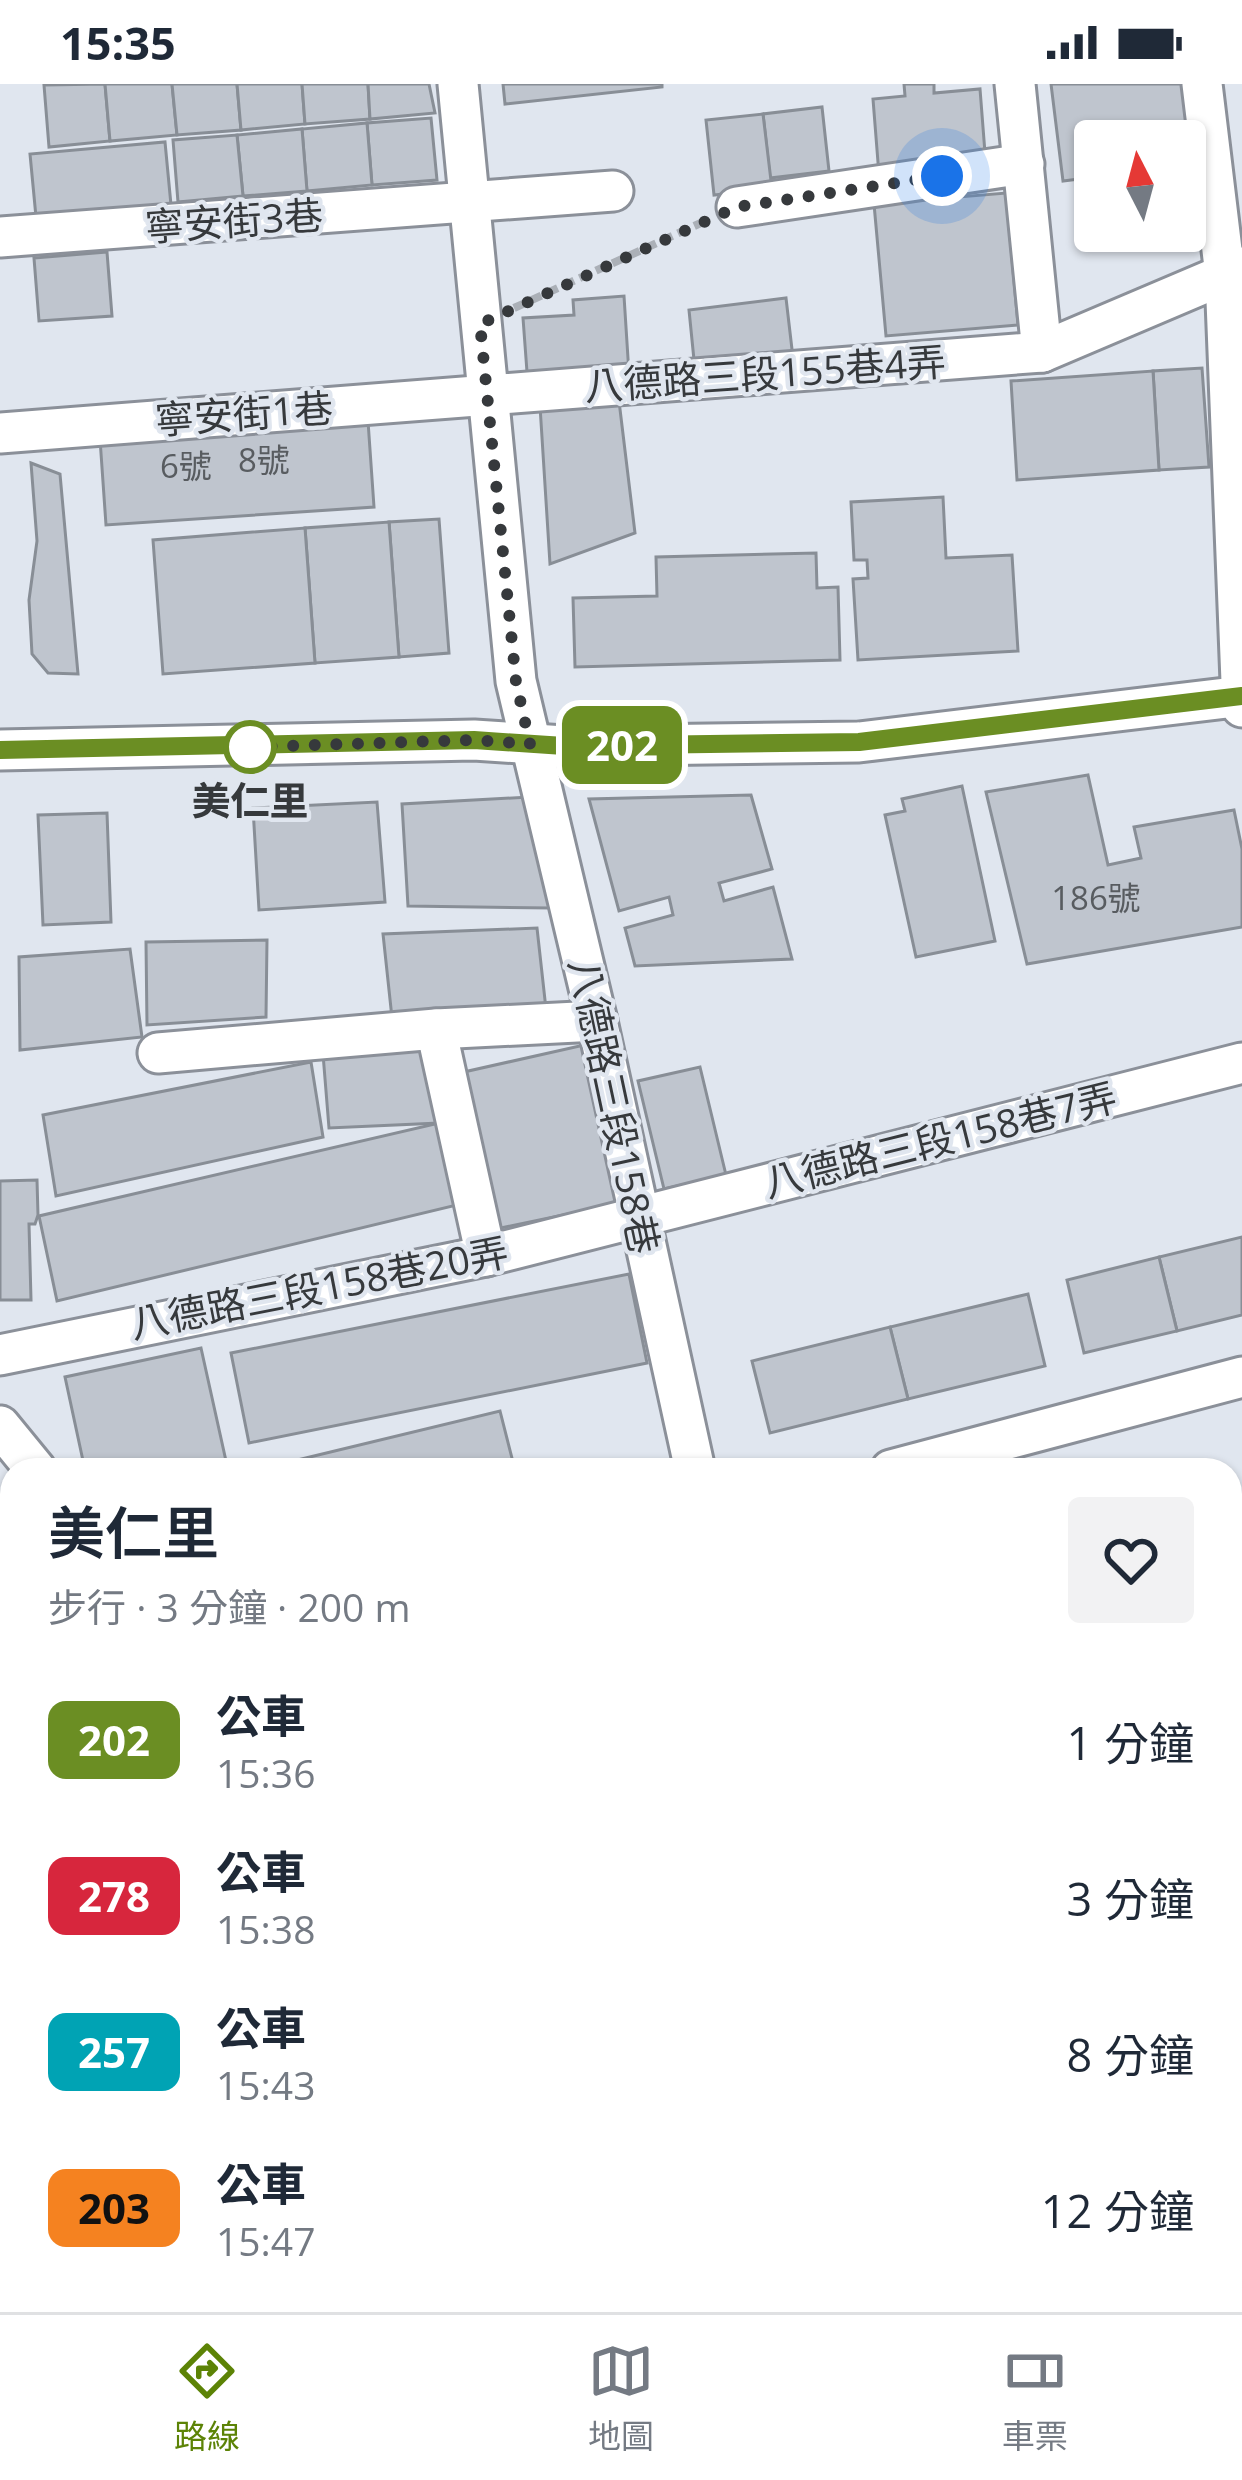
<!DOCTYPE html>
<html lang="zh-TW">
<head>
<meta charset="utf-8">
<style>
  body { margin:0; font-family:"Open Sans","Noto Sans TC",sans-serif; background:#f2f2f3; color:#1f2937; height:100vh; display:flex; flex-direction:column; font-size:45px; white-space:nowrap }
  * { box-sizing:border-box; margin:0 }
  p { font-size:39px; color:#747a83 }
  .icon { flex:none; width:66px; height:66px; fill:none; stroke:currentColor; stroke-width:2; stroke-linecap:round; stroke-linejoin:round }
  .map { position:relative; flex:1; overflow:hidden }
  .sheet { position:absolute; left:0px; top:1374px; width:1242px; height:855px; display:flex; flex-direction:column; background:#fff; border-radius:36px 36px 0 0; box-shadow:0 3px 9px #0004 }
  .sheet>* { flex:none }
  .badge { padding:0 24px; border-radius:18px; font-size:42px; line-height:78px }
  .needle { width:78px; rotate:354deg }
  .controls { position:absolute; left:1074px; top:36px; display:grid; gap:24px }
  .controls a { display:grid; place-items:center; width:132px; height:132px; border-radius:12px; background:#fff; box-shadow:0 3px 9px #0004; font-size:60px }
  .you { position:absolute; width:60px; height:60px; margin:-30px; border:9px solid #fff; border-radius:50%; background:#1a73e8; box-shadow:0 0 0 18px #1a73e833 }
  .map>.badge { position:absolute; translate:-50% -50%; box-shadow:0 0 0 6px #fff }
  .round { display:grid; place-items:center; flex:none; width:126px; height:126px; border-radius:12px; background:#f2f2f3 }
  .overview { display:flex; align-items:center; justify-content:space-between; height:204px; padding:0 48px }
  h1 { font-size:57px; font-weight:600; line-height:90px }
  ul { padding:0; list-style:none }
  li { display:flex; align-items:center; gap:36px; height:156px; padding:0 48px }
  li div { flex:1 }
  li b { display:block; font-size:45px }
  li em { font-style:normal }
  li .badge { min-width:132px; font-weight:700; text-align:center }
  .status { display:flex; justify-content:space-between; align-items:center; height:84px; padding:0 60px; background:#fff; direction:ltr }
  .status svg { height:33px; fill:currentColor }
  .tab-bar { display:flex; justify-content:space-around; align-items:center; height:168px; border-top:3px solid #e0e1e3; background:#fff; font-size:33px; color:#747a83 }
  .tab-bar a { display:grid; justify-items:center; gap:6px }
  .tab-bar .selected { color:#5c8306 }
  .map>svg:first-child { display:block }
  .building { fill:#bfc5ce; stroke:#888e96; stroke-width:3 }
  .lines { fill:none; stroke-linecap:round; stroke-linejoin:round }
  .minor-casing { stroke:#8b9099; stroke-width:45 }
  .path { stroke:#abb0b7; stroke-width:8; stroke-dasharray:12 6; stroke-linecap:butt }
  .minor { stroke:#fff; stroke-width:39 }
  .line-casing { stroke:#fff; stroke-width:27 }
  .line { stroke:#6b8e23; stroke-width:18 }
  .walk { stroke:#36393c; stroke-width:12; stroke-dasharray:0 21.6 }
  .stop-dot { fill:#fff; stroke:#6b8e23; stroke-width:6 }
  .labels { text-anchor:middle; stroke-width:9; stroke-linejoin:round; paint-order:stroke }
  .number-label { font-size:33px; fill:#585c60 }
  .street-label { font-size:39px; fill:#36393c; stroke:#e0e6ef }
  .stop-label { font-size:39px; font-weight:bold; fill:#36393c; stroke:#e0e6ef }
</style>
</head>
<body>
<div class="status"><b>15:35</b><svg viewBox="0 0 49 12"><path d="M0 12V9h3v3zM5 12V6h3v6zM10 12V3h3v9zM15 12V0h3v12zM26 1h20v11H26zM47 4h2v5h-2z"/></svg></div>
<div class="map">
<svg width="1242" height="2228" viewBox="0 0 1242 2228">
  <rect width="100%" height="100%" fill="#e0e6ef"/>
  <g class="building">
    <path d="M105 0 110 57 49 63 44 1Z"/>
    <path d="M105 0H172L177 51 110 57Z"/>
    <path d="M172 0H237L241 46 177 51Z"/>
    <path d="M237 0H302L305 40 241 46Z"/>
    <path d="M302 0H368L370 35 305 40Z"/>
    <path d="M368 0H429L435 29 370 35Z"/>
    <path d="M503 0H662V3L505 20Z"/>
    <path d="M904 0H934V9L980 5 986 82 879 91 873 15 905 12Z"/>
    <path d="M1051 0H1182L1191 81 1185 82V57H1095V93L1063 97Z"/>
    <path d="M822 23 829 87 770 94 763 30Z"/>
    <path d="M763 30 772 105 714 111 706 36Z"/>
    <path d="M431 34 437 96 372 101 367 39Z"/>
    <path d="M367 39 372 101 307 107 302 45Z"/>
    <path d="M302 45 307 107 243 112 237 51Z"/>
    <path d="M237 51 243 112 178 118 173 56Z"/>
    <path d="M165 58 171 121 36 133 30 70Z"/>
    <path d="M1006 109 1018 241 886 252 874 120Z"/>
    <path d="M107 168 112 232 39 237 34 174Z"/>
    <path d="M624 212 629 290 585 285 527 288 523 234 574 231 573 216Z"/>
    <path d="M786 214 793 274 695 286 689 226Z"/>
    <path d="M1202 284 1209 383 1159 386 1153 287Z"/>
    <path d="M1153 287 1159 386 1017 396 1011 297Z"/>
    <path d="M619 317 635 449 550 480 540 322Z"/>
    <path d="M368 337 374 423 106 441 100 355Z"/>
    <path d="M31 379 60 390 78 590 48 589 32 570 29 516 37 457Z"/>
    <path d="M943 413 946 474 1012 471 1018 567 858 576 853 495 868 494 867 476H854L851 418Z"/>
    <path d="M439 435 449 569 399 573 389 438Z"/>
    <path d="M389 438 399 573 315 579 305 444Z"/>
    <path d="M305 444 315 579 163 590 153 456Z"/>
    <path d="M816 469 817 504 838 503 840 576 575 583 573 514 657 512 656 473Z"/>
    <path d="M1088 691 1108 781 1141 774 1134 743 1234 726 1242 765V843L1027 880 986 708Z"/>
    <path d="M962 702 995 857 916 873 885 731 905 727 902 715Z"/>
    <path d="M751 711 772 785 719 799 724 817 773 803 792 875 635 882 625 844 673 831 669 813 619 827 589 715Z"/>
    <path d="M529 713 550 824 408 822 402 720Z"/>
    <path d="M377 718 385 818 259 826 253 724Z"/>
    <path d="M107 729 111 838 43 841 38 731Z"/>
    <path d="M537 844 546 925 392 934 383 850Z"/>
    <path d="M267 856 266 933 147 941 146 858Z"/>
    <path d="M130 865 142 953 20 966 19 873Z"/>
    <path d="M584 961 616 1120 496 1145 464 988Z"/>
    <path d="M424 963 439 1039 329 1044 323 970Z"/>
    <path d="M311 978 323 1053 56 1112 43 1031Z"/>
    <path d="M700 983 726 1091 664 1105 638 997Z"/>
    <path d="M439 1039 457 1121 57 1217 39 1132Z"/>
    <path d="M37 1096 38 1131 35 1140H29L31 1216H0V1097Z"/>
    <path d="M1242 1153V1231L1177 1247 1159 1173Z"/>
    <path d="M1159 1173 1177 1247 1084 1269 1067 1196Z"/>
    <path d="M629 1190 647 1279 249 1359 231 1269Z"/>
    <path d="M1028 1210 1045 1282 908 1315 890 1243Z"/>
    <path d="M890 1243 908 1315 770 1349 752 1277Z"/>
    <path d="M201 1264 228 1386H85L65 1293Z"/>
    <path d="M500 1327 515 1386H256Z"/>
    <path d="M0 1475 12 1477 0 1535Z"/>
    <path d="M1242 1669V1779L1230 1782V1671Z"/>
    <path d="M0 1702 12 1704V1752L0 1750Z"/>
    <path d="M1242 1863V1931L1230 1934V1866Z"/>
    <path d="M1242 1992V2049L1230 2001V1995Z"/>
    <path d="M89 2217H153L155 2228H91Z"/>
    <path d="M392 2217H490L493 2228H349Z"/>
    <path d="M783 2217 785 2228H732Z"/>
    <path d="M801 2217H871L874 2228H804Z"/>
    <path d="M936 2217H1004L1007 2228H938Z"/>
  </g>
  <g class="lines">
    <g class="minor-casing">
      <g id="minor">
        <path d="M458 0 516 597 597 937 695 1386"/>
        <path d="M1015 0 1042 268"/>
        <path d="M1202 0 1225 191 1242 623"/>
        <path d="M737 123 1024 80"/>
        <path d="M0 153 613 107"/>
        <path d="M0 349 1042 268 1242 183"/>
        <path d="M0 666 474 656 564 662 859 658 1242 612"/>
        <path d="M436 945 486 1172"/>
        <path d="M158 969 436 945 597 937"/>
        <path d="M0 1271 486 1172 1242 979"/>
        <path d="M0 1342 36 1386"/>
        <path d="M891 1386 1242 1293"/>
        <path d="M1230 1635 1242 1632"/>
        <path d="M0 1904 12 1901"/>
        <path d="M1230 1962 1242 1959"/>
        <path d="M886 2217 888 2228"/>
        <path d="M181 2223 206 2217"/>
      </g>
    </g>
    <path class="path" d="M514 224 703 138"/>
    <use href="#minor" class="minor"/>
  </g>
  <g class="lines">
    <g class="line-casing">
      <path id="line" d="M0 666 474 656 564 662 859 658 1242 612"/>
    </g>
    <use href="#line" class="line"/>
    <path class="walk" d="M250 663 474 656 530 660 516 598 480 240 737 123 942 92"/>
  </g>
  <circle class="stop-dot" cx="250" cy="663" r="24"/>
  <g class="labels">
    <g class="number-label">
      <text x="264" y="388">8號</text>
      <text x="186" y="394">6號</text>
      <text x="1096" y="826">186號</text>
    </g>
    <g class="street-label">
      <text transform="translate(234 137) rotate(-4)" y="14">寧安街3巷</text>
      <text transform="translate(765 290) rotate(-4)" y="14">八德路三段155巷4弄</text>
      <text transform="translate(244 330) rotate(-4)" y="14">寧安街1巷</text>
      <text transform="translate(614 1022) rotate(78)" y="14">八德路三段158巷</text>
      <text transform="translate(940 1056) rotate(-14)" y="14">八德路三段158巷7弄</text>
      <text transform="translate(319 1204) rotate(-11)" y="14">八德路三段158巷20弄</text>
    </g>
    <g class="stop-label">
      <text x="250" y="731">美仁里</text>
    </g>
  </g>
</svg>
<div class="controls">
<a><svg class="needle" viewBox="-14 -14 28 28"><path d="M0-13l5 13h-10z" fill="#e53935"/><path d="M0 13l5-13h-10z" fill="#747a83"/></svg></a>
</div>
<div class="you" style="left:942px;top:92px"></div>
<b class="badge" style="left:622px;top:661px;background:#6b8e23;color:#fff">202</b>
<section class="sheet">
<div class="overview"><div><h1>美仁里</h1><p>步行 · 3 分鐘 · 200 m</p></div><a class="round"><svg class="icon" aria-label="heart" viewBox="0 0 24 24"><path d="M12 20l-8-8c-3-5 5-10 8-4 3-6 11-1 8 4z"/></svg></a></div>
<ul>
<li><span class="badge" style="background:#6b8e23;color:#fff">202</span><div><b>公車</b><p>15:36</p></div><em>1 分鐘</em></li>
<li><span class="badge" style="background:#d7263d;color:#fff">278</span><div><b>公車</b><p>15:38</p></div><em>3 分鐘</em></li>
<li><span class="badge" style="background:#00a3b4;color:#fff">257</span><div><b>公車</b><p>15:43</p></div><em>8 分鐘</em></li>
<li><span class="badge" style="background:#f58220;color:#111">203</span><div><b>公車</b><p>15:47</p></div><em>12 分鐘</em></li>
</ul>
</section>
</div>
<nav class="tab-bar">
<a class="selected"><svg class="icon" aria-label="directions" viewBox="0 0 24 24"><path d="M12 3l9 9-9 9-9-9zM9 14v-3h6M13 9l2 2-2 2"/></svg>路線</a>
<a><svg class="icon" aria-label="map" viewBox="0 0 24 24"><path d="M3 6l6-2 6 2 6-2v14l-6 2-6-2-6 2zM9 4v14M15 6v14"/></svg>地圖</a>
<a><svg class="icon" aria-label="tickets" viewBox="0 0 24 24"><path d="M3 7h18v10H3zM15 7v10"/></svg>車票</a>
</nav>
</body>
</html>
